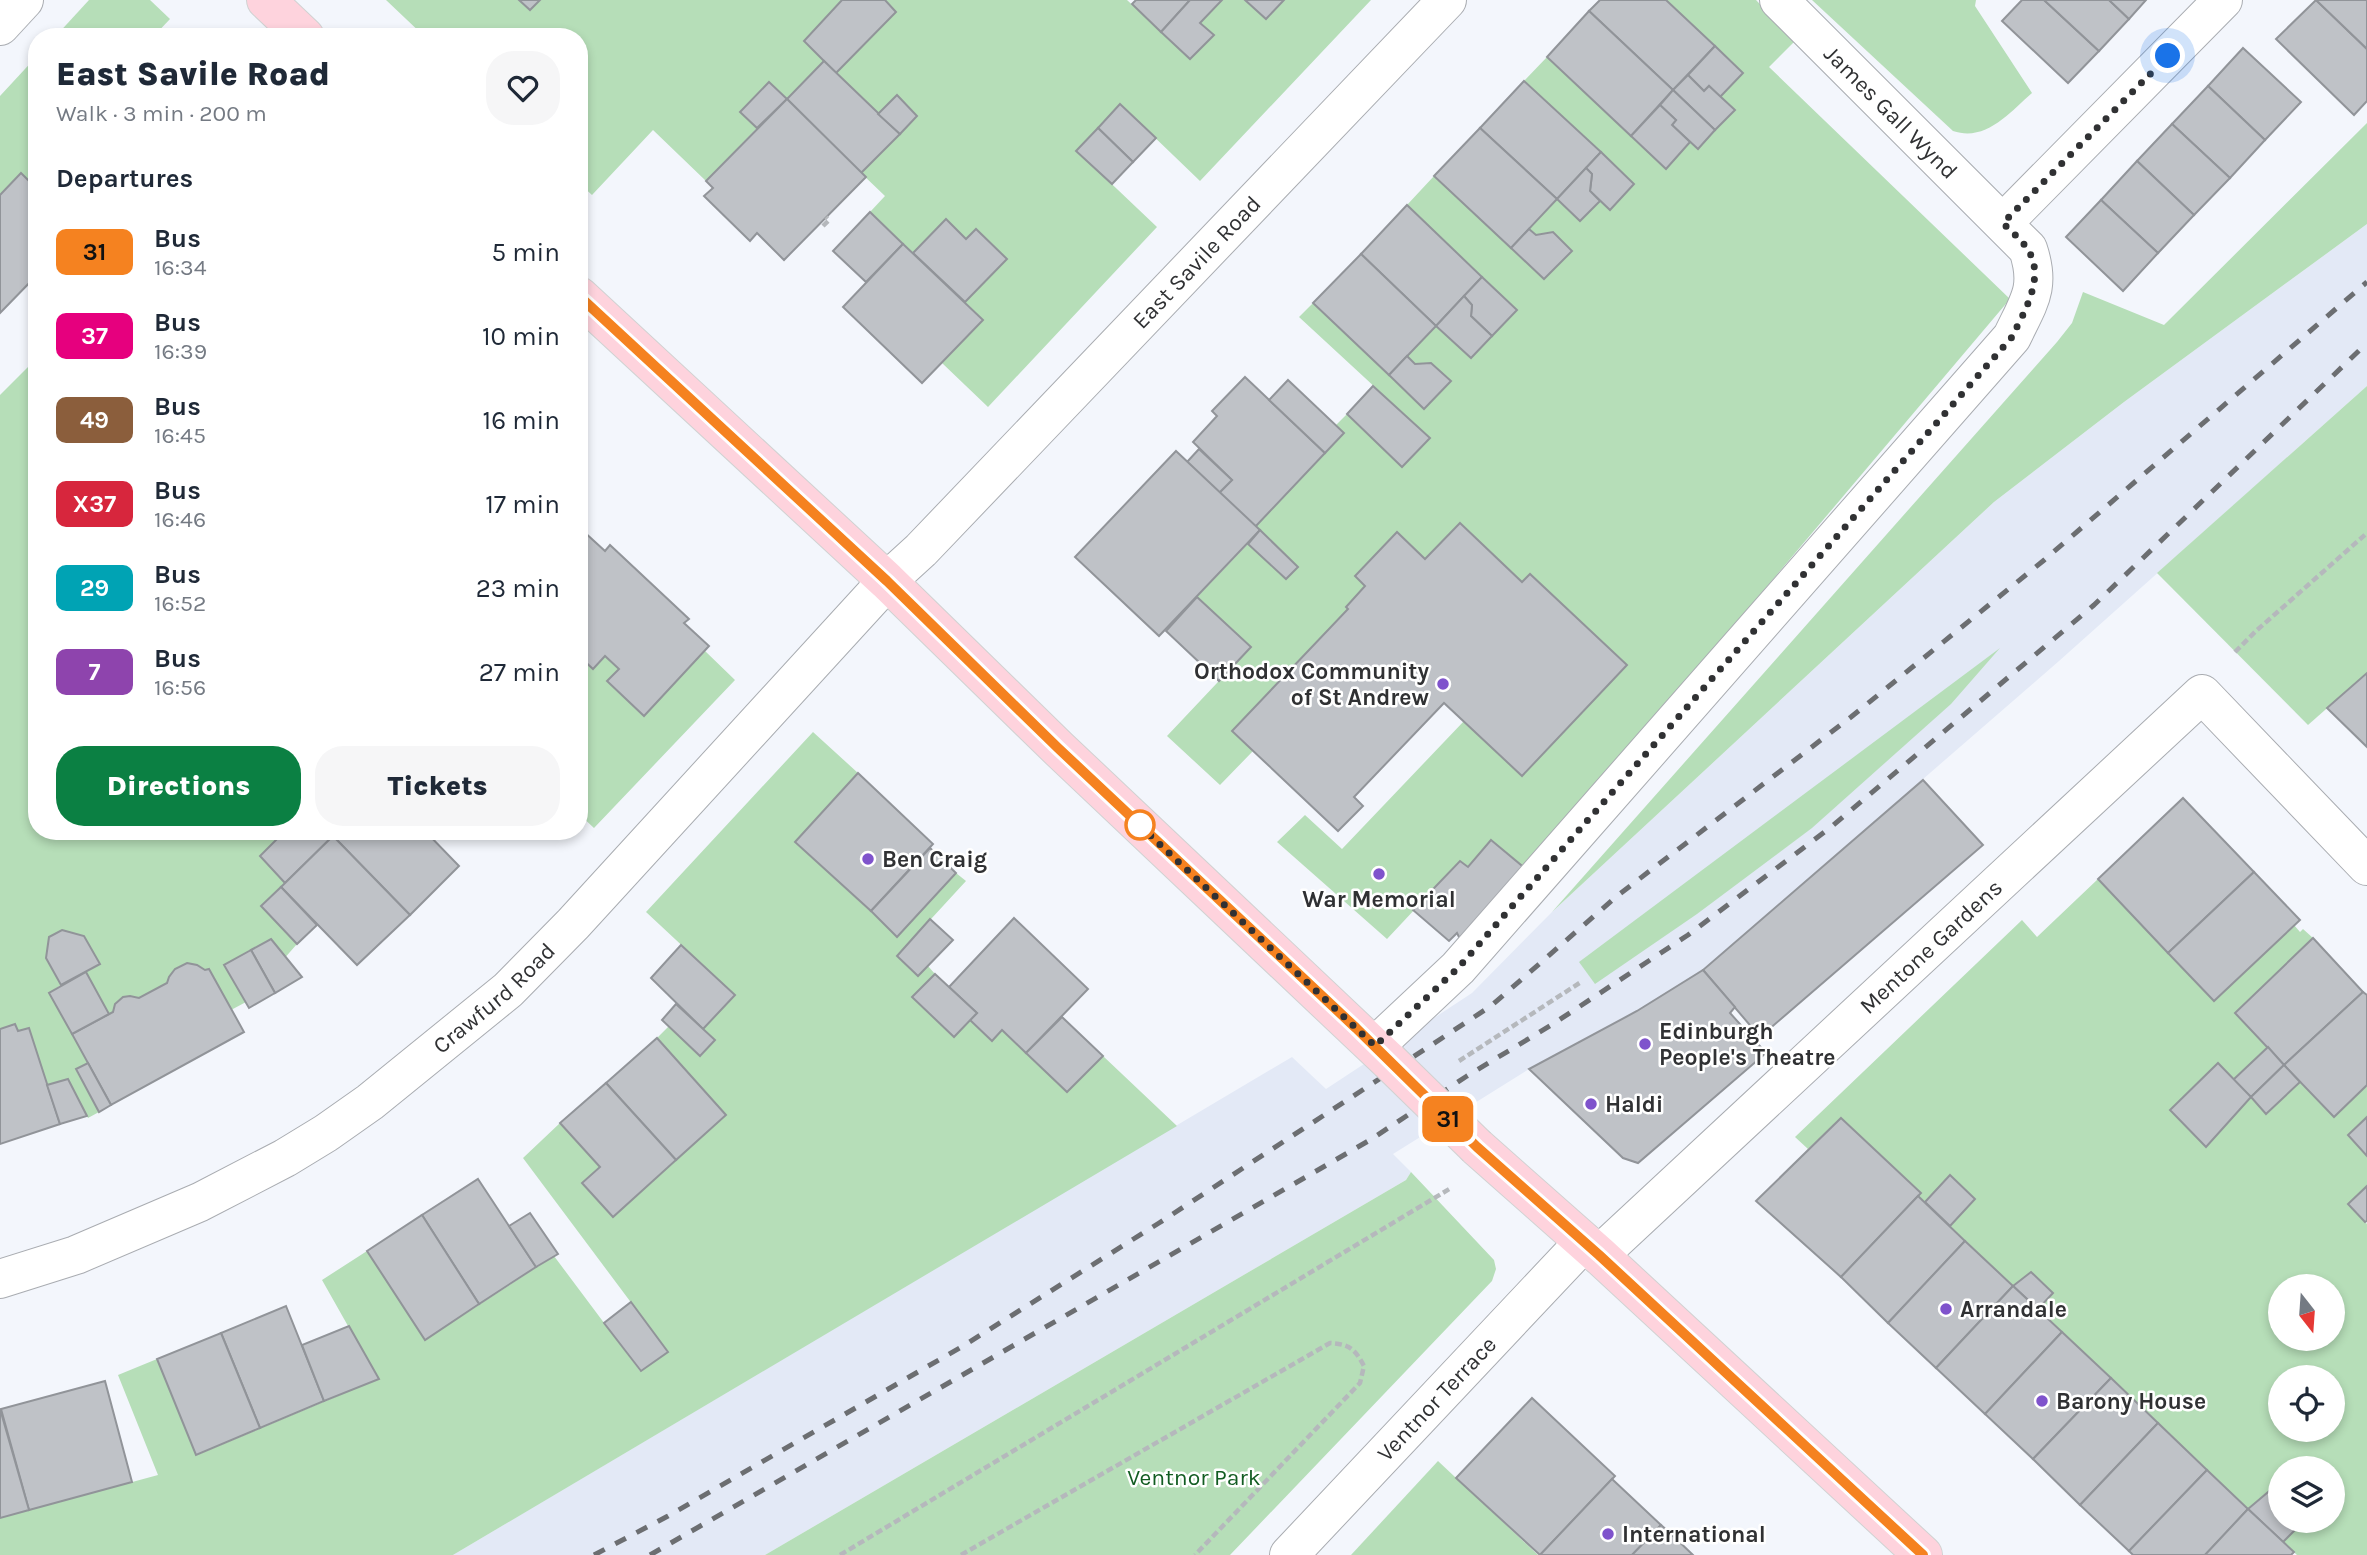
<!DOCTYPE html>
<html lang="en">
<head>
<meta charset="utf-8">
<style>
  body { margin:0; font-family:Karla,sans-serif; background:#f6f6f7; color:#1f2937; height:100vh; display:flex; flex-direction:column; font-size:26px; white-space:nowrap }
  * { box-sizing:border-box; margin:0 }
  p { font-size:23px; color:#747a83 }
  .icon { flex:none; width:38px; height:38px; fill:none; stroke:currentColor; stroke-width:2; stroke-linecap:round; stroke-linejoin:round }
  .map { position:relative; flex:1; overflow:hidden }
  .details { position:absolute; left:28px; top:28px; width:560px; height:812px; display:flex; flex-direction:column; background:#fff; border-radius:28px; box-shadow:0 4px 10px #0003 }
  .details>* { flex:none }
  .badge { padding:0 14px; border-radius:10px; font-size:24px; line-height:46px }
  .needle { width:46px; rotate:163deg }
  .buttons { position:absolute; left:2268px; top:1274px; display:grid; gap:14px }
  .buttons a { display:grid; place-items:center; width:77px; height:77px; border-radius:50%; background:#fff; box-shadow:0 4px 10px #0003; font-size:35px }
  .you { position:absolute; width:35px; height:35px; margin:-18px; border:5px solid #fff; border-radius:50%; background:#1a73e8; box-shadow:0 0 0 10px #1a73e833 }
  .map>.badge { position:absolute; translate:-50% -50%; box-shadow:0 0 0 4px #fff }
  h2 { padding:0 28px; font-size:26px; line-height:63px }
  .round { display:grid; place-items:center; flex:none; width:74px; height:74px; border-radius:28px; background:#f6f6f7 }
  .head { display:flex; align-items:center; justify-content:space-between; height:119px; padding:0 28px }
  h1 { font-size:33px; font-weight:800; line-height:52px }
  .primary-button { display:flex; gap:14px; margin-top:auto; padding:14px 28px }
  .primary-button a { flex:1; height:80px; border-radius:28px; background:#0b8043; color:#fff; font-size:28px; font-weight:800; line-height:80px; text-align:center }
  .primary-button a+a { background:#f6f6f7; color:#1f2937 }
  ul { padding:0; list-style:none }
  li { display:flex; align-items:center; gap:21px; height:84px; padding:0 28px }
  li div { flex:1 }
  li b { display:block; font-size:26px }
  li em { font-style:normal }
  li .badge { min-width:77px; font-weight:700; text-align:center }
  .map>svg:first-child { display:block }
  .built { fill:#e3e9f6 }
  .green { fill:#b6deb8; fill-rule:evenodd }
  .building { fill:#bfc2c7; stroke:#919499; stroke-width:2 }
  .lines { fill:none; stroke-linecap:round; stroke-linejoin:round }
  .minor-casing { stroke:#a9acb1; stroke-width:40 }
  .major-casing { stroke:#d1d2d2; stroke-width:40 }
  .path { stroke:#b5b8bc; stroke-width:4.5; stroke-dasharray:7 3.5; stroke-linecap:butt }
  .minor { stroke:#fff; stroke-width:38 }
  .major { stroke:#fed3dd; stroke-width:38 }
  .rail { stroke:#6c6e71; stroke-width:5; stroke-dasharray:12 12; stroke-linecap:butt }
  .major-bridge-casing { stroke:#d1d2d2; stroke-width:40; stroke-linecap:butt }
  .major-bridge { stroke:#fed3dd; stroke-width:38 }
  .line-casing { stroke:#fff; stroke-width:16 }
  .line { stroke:#f58220; stroke-width:10 }
  .walk { stroke:#303133; stroke-width:7; stroke-dasharray:0 12.6 }
  .poi-dot { fill:#7f53cc; stroke:#fff; stroke-width:2.5 }
  .stop-dot { fill:#fff; stroke:#f58220; stroke-width:3.5 }
  .labels { text-anchor:middle; stroke-width:5; stroke-linejoin:round; paint-order:stroke }
  .street-label { font-size:23px; fill:#303133; stroke:#fff }
  .poi-label { font-size:23px; font-weight:bold; fill:#303133; stroke:#fff; text-anchor:start }
  .park-label { font-size:23px; fill:#125c22; stroke:#fff }
</style>
</head>
<body>
<div class="map">
<svg width="2367" height="1555" viewBox="0 0 2367 1555">
  <rect width="100%" height="100%" fill="#f3f6fc"/>
  <path class="built" d="M2367 224V386L2059 661 1703 970 1637 1011 1529 1069 1393 1154 1411 1172 1406 1180 765 1555H453L1292 1057 1326 1089 1472 993 1552 912 1994 502 2124 402Z"/>
  <g class="green">
    <path d="M89 0H150L170 19 153 37H55Z"/>
    <path d="M386 0H519L530 10 540 0H842L804 41 824 61 787 99 769 82 740 112 757 128 706 181 653 130 592 195 579 183V37H425Z"/>
    <path d="M885 0H1127L1190 59 1213 35 1200 23 1222 0H1245L1266 19 1284 0H1371L1200 181 1120 104 1077 151 1157 227 988 407 942 363 983 320 965 302 1006 259 976 230 966 239 946 220 913 253 870 212 885 196 861 173 917 116 897 95 878 114 836 73 896 12Z"/>
    <path d="M1666 0H1756L1795 41 1769 67 2010 299 1527 870 1491 840 1468 867 1460 861 1387 939 1277 842 1305 815 1342 849 1464 721 1522 776 1626 665 1530 574 1522 582 1460 523 1425 559 1397 533 1355 576 1365 586 1253 751 1220 785 1167 736 1250 648 1197 597 1248 544 1286 579 1298 567 1255 527 1344 433 1336 425 1347 414 1402 466 1430 438 1299 317 1313 303 1424 408 1451 381 1431 363 1415 364 1407 356 1436 326 1471 358 1517 310 1407 205 1434 176 1544 279 1572 251 1536 235 1529 229 1557 199 1580 221 1600 201 1610 209 1634 184 1524 81 1547 57 1667 168 1690 142 1698 148 1734 110 1720 97 1743 73Z"/>
    <path d="M1812 0H1976L1975 6 2032 93C2009 113 1986 142 1953 131Z"/>
    <path d="M37 56V189L21 174 0 195V96Z"/>
    <path d="M2367 123V224L2124 402 1994 502 1552 912 2057 342 2072 323 2083 292 2164 325Z"/>
    <path d="M37 358V831H285V883L261 906 297 944 246 1002 231 1010 209 969 205 970C190 960 172 963 167 983L139 998C126 993 115 999 113 1012L109 1014 86 972 100 964 84 936 62 930 49 937 46 959 61 985 49 993 88 1063 76 1070 99 1112 88 1118 68 1079 47 1085 29 1028 18 1031 15 1024 0 1029V395Z"/>
    <path d="M2367 386V673L2308 725 2157 573Z"/>
    <path d="M2000 648 1951 704 1812 828 1697 914 1595 984 1579 962Z"/>
    <path d="M705 651 735 680 594 828 579 814V656L593 669 605 656 619 669 607 681 644 715Z"/>
    <path d="M813 732 858 773 795 842 897 936 956 873 966 881 897 956 918 976 928 966 935 974 912 997 953 1037 970 1020 991 1041 1002 1030 1067 1092 1103 1056 1177 1126 453 1555H0V1518L158 1475 118 1375 157 1359 197 1455 378 1379 322 1280 367 1251 425 1340 554 1256 640 1371 668 1352 523 1158 560 1123 600 1167 582 1184 613 1217 726 1115 657 1038 669 1026 701 1056 715 1040 703 1029 735 995 646 912Z"/>
    <path d="M2098 879 2294 925 2300 932 2303 929 2313 938 2235 1013 2268 1047 2233 1080 2170 1110 2206 1147 2251 1097 2267 1114 2300 1082 2334 1116 2367 1085V1117L2348 1135 2367 1156V1186L2348 1204 2367 1224V1555H2297L2283 1542 2304 1521H2333V1468H2280V1482L2248 1509 2038 1309 2053 1293 2013 1286 1950 1226 1975 1199 1950 1175 1925 1202 1918 1196 1920 1193 1841 1118 1808 1149 1795 1137 2022 920 2037 937ZM2280 1286H2333V1339H2280ZM2280 1377H2333V1430H2280Z"/>
    <path d="M1411 1172 1494 1260 1496 1269 1492 1281 1230 1555H765L1406 1180Z"/>
    <path d="M1438 1461 1538 1555H1351Z"/>
  </g>
  <g class="building">
    <path d="M519 0H540L530 10Z"/>
    <path d="M842 0H885L896 12 836 73 804 41Z"/>
    <path d="M1136 0H1190L1161 32 1132 4Z"/>
    <path d="M1190 0H1222L1200 23 1214 35 1190 59 1161 32Z"/>
    <path d="M1245 0H1284L1266 19Z"/>
    <path d="M1600 0H1666L1715 46 1673 90 1589 11Z"/>
    <path d="M2022 0H2044L2099 51 2068 83 2002 21Z"/>
    <path d="M2044 0H2109L2129 19 2099 51Z"/>
    <path d="M2109 0H2146L2129 19Z"/>
    <path d="M2316 0 2367 49V101L2354 115 2276 39Z"/>
    <path d="M2316 0H2367V49Z"/>
    <path d="M1589 11 1673 90 1631 136 1547 57Z"/>
    <path d="M1715 46 1743 73 1720 97 1709 86 1704 91 1688 75Z"/>
    <path d="M2243 48 2301 102 2265 140 2208 86Z"/>
    <path d="M824 61 900 134 861 173 787 99Z"/>
    <path d="M1688 75 1704 91 1709 86 1735 110 1715 130 1673 90Z"/>
    <path d="M1524 81 1601 152 1557 199 1480 128Z"/>
    <path d="M769 82 787 99 757 128 740 112Z"/>
    <path d="M2208 86 2265 140 2230 178 2172 124Z"/>
    <path d="M1673 90 1715 130 1698 149 1672 125 1676 120 1660 105Z"/>
    <path d="M897 95 917 116 900 134 878 114Z"/>
    <path d="M787 99 866 177 784 260 757 233 750 241 704 196 713 188 706 181Z"/>
    <path d="M1120 104 1156 138 1133 162 1098 128Z"/>
    <path d="M1660 105 1676 120 1672 125 1690 142 1666 169 1631 136Z"/>
    <path d="M2172 124 2230 178 2194 215 2137 161Z"/>
    <path d="M1098 128 1133 162 1112 184 1076 151Z"/>
    <path d="M1480 128 1557 199 1511 248 1434 176Z"/>
    <path d="M1601 152 1634 184 1610 210 1590 191 1592 174 1586 168Z"/>
    <path d="M2137 161 2194 215 2158 253 2101 200Z"/>
    <path d="M1586 168 1592 174 1590 191 1600 201 1580 221 1557 199Z"/>
    <path d="M21 173 37 189V275L0 313V195Z"/>
    <path d="M2101 200 2158 253 2123 291 2066 237Z"/>
    <path d="M1407 205 1482 277 1436 326 1361 254Z"/>
    <path d="M870 212 903 244 866 282 833 251Z"/>
    <path d="M946 219 966 239 976 229 1007 259 965 302 913 253Z"/>
    <path d="M1529 229 1536 235 1553 232 1572 251 1544 279 1511 248Z"/>
    <path d="M903 244 983 320 922 383 843 307Z"/>
    <path d="M1361 254 1436 326 1389 375 1313 303Z"/>
    <path d="M1482 277 1517 310 1492 336 1471 316 1472 305 1464 296Z"/>
    <path d="M1464 296 1472 305 1471 316 1492 336 1471 358 1436 326Z"/>
    <path d="M1407 356 1415 364 1431 363 1451 381 1424 409 1389 375Z"/>
    <path d="M1245 377 1325 453 1255 527 1219 493 1232 480 1193 442 1217 416 1212 411Z"/>
    <path d="M1288 380 1344 433 1325 453 1269 400Z"/>
    <path d="M1373 386 1430 438 1402 467 1347 414Z"/>
    <path d="M1199 449 1232 480 1219 493 1187 462Z"/>
    <path d="M1176 451 1260 530 1159 636 1075 557Z"/>
    <path d="M1460 523 1522 582 1530 574 1627 665 1522 776 1444 703 1354 797 1363 806 1338 831 1232 731 1348 609 1346 607 1365 586 1355 576 1397 532 1425 559Z"/>
    <path d="M582 530 605 551 610 545 689 619 684 623 709 646 644 716 607 681 619 669 605 656 593 669 579 656V639L583 635 579 632V533Z"/>
    <path d="M1260 530 1298 567 1286 579 1248 544Z"/>
    <path d="M1197 597 1251 647 1219 681 1166 631Z"/>
    <path d="M2367 673V747L2327 708Z"/>
    <path d="M858 773 933 844 871 911 795 842Z"/>
    <path d="M1923 780 1983 845 1760 1037 1703 970Z"/>
    <path d="M2183 798 2254 872 2168 953 2098 879Z"/>
    <path d="M285 831H328L333 836 285 883 260 856Z"/>
    <path d="M338 831H425L459 866 410 915 333 836Z"/>
    <path d="M333 836 410 915 357 965 281 887Z"/>
    <path d="M1491 840 1527 870 1460 939 1457 933 1449 941 1413 910 1460 861 1468 867Z"/>
    <path d="M930 848 956 873 897 937 871 911Z"/>
    <path d="M2254 872 2300 920 2214 1001 2168 953Z"/>
    <path d="M281 887 317 925 297 944 261 906Z"/>
    <path d="M1014 918 1088 989 1026 1053 1002 1030 992 1041 970 1020 977 1013 949 987Z"/>
    <path d="M930 919 953 940 918 976 897 956Z"/>
    <path d="M62 930 84 936 100 964 61 985 46 958 49 937Z"/>
    <path d="M2313 938 2363 992 2284 1065 2235 1013Z"/>
    <path d="M271 939 302 977 275 993 251 950Z"/>
    <path d="M681 945 735 995 703 1029 651 978Z"/>
    <path d="M251 950 275 993 249 1008 224 965Z"/>
    <path d="M187 963 197 965 205 970 209 969 244 1032 111 1105 72 1034 113 1012 115 1004 123 997 130 996 139 998 167 983 169 977 175 969Z"/>
    <path d="M1703 970 1735 1007 1730 1013 1766 1053 1638 1163 1623 1158 1529 1069 1637 1011Z"/>
    <path d="M86 972 109 1014 72 1034 49 993Z"/>
    <path d="M935 974 977 1013 954 1037 912 997Z"/>
    <path d="M2363 992 2367 995V1085L2334 1117 2284 1065Z"/>
    <path d="M676 1004 715 1040 700 1056 662 1020Z"/>
    <path d="M1062 1017 1103 1056 1067 1092 1026 1053Z"/>
    <path d="M15 1024 18 1031 29 1028 60 1124 0 1144V1029Z"/>
    <path d="M657 1038 726 1115 676 1160 606 1083Z"/>
    <path d="M2268 1047 2284 1065 2251 1097 2233 1080Z"/>
    <path d="M88 1063 111 1105 99 1112 76 1069Z"/>
    <path d="M2218 1063 2251 1097 2206 1147 2170 1110Z"/>
    <path d="M2284 1065 2300 1082 2266 1114 2251 1097Z"/>
    <path d="M68 1079 87 1116 60 1124 47 1085Z"/>
    <path d="M606 1083 676 1160 613 1217 582 1183 600 1167 560 1123Z"/>
    <path d="M2367 1117V1156L2348 1135Z"/>
    <path d="M1841 1118 1921 1193 1841 1277 1756 1201Z"/>
    <path d="M1950 1175 1975 1199 1950 1226 1925 1202Z"/>
    <path d="M478 1179 536 1267 479 1304 422 1215Z"/>
    <path d="M2367 1186V1221L2365 1222 2348 1204Z"/>
    <path d="M1918 1196 1965 1241 1888 1323 1841 1277Z"/>
    <path d="M530 1213 558 1254 536 1267 509 1226Z"/>
    <path d="M422 1215 479 1304 425 1340 367 1251Z"/>
    <path d="M1965 1241 2013 1286 1936 1368 1888 1323Z"/>
    <path d="M2031 1272 2053 1293 2038 1309 2013 1286Z"/>
    <path d="M2013 1286 2062 1332 1985 1414 1936 1368Z"/>
    <path d="M631 1302 668 1352 641 1371 604 1323Z"/>
    <path d="M286 1306 324 1401 260 1428 221 1333Z"/>
    <path d="M349 1326 379 1379 324 1401 302 1345Z"/>
    <path d="M2062 1332 2111 1378 2033 1459 1985 1414Z"/>
    <path d="M221 1333 260 1428 196 1455 157 1359Z"/>
    <path d="M2111 1378 2158 1423 2080 1505 2033 1459Z"/>
    <path d="M105 1381 132 1482 29 1510 1 1409Z"/>
    <path d="M1532 1398 1615 1476 1540 1555 1456 1478Z"/>
    <path d="M0 1409 29 1510 0 1518Z"/>
    <path d="M2158 1423 2207 1470 2129 1551 2080 1505Z"/>
    <path d="M2207 1470 2248 1509 2205 1555H2133L2129 1551Z"/>
    <path d="M1612 1479 1661 1525 1632 1555H1540Z"/>
    <path d="M2280 1482V1521H2304L2283 1542 2248 1509Z"/>
    <path d="M2248 1509 2294 1552 2291 1555H2205Z"/>
    <path d="M1661 1525 1669 1532 1693 1555H1632Z"/>
  </g>
  <g class="lines">
    <g class="minor-casing">
      <g id="minor">
        <path d="M0 26 24 0"/>
        <path d="M2003 223 2223 0"/>
        <path d="M1375 1046 1458 968 2012 337C2029 301 2041 288 2028 249L1779 0"/>
        <path id="s1" d="M1599 1255 2202 694 2367 866"/>
        <path id="s2" d="M0 1279 76 1255 200 1202 285 1158 326 1133 370 1102 508 990 573 924 887 581 921 550 1447 0"/>
        <path id="s3" d="M1289 1555 1584 1242"/>
      </g>
    </g>
    <g class="major-casing">
      <g id="major">
        <path d="M266 0 305 37"/>
        <path d="M579 296 887 581 1058 748 1389 1061"/>
        <path d="M1477 1147 1599 1255 1923 1555"/>
      </g>
    </g>
    <g class="path">
      <path d="M823 226 829 220 826 217"/>
      <path d="M2235 652 2256 631 2367 533"/>
      <path d="M1459 1061 1581 982"/>
      <path d="M840 1555 1451 1188"/>
      <path d="M961 1555 1330 1343C1349 1344 1355 1349 1364 1366L1360 1383 1195 1555"/>
    </g>
    <use href="#minor" class="minor"/>
    <use href="#major" class="major"/>
    <g class="rail">
      <path d="M594 1555 668 1516 963 1346 1159 1223 1491 1006 1617 896 1851 717 2043 561 2367 282"/>
      <path d="M650 1555 1370 1140 1467 1076 1553 1024 1688 935 1831 827 2094 605 2367 343"/>
    </g>
    <g class="major-bridge-casing">
      <path id="major-bridge" d="M1389 1061 1477 1147"/>
    </g>
    <use href="#major-bridge" class="major-bridge"/>
  </g>
  <g class="lines">
    <g class="line-casing">
      <path id="line" d="M579 296 887 581 1058 748 1356 1028 1477 1147 1599 1255 1923 1555"/>
    </g>
    <use href="#line" class="line"/>
    <path class="walk" d="M1140 825 1136 822 1375 1046 1458 968 2012 337C2025 310 2047 275 2026 247 2020 238 2010 231 2003 223L2168 56"/>
  </g>
  <g class="poi-dot">
    <circle cx="1443" cy="684" r="7"/>
    <circle cx="868" cy="859" r="7"/>
    <circle cx="1379" cy="874" r="7"/>
    <circle cx="1645" cy="1044" r="7"/>
    <circle cx="1591" cy="1104" r="7"/>
    <circle cx="1946" cy="1309" r="7"/>
    <circle cx="2042" cy="1401" r="7"/>
    <circle cx="1608" cy="1534" r="7"/>
  </g>
  <circle class="stop-dot" cx="1140" cy="825" r="14"/>
  <g class="labels">
    <g class="street-label">
      <text transform="translate(1891 112) rotate(45)" y="8">James Gall Wynd</text>
      <text dy="8" stroke="none"><textPath href="#s2" startOffset="1592">East Savile Road</textPath></text>
      <text dy="8" stroke="none"><textPath href="#s1" startOffset="453">Mentone Gardens</textPath></text>
      <text dy="8" stroke="none"><textPath href="#s2" startOffset="574">Crawfurd Road</textPath></text>
      <text dy="8" stroke="none"><textPath href="#s3" startOffset="215">Ventnor Terrace</textPath></text>
    </g>
    <g class="poi-label">
      <text x="1429" y="679" text-anchor="end">Orthodox Community<tspan x="1429" dy="26">of St Andrew</tspan></text>
      <text x="882" y="867">Ben Craig</text>
      <text x="1379" y="907" text-anchor="middle">War Memorial</text>
      <text x="1659" y="1039">Edinburgh<tspan x="1659" dy="26">People's Theatre</tspan></text>
      <text x="1605" y="1112">Haldi</text>
      <text x="1960" y="1317">Arrandale</text>
      <text x="2056" y="1409">Barony House</text>
      <text x="1622" y="1542">International</text>
    </g>
    <g class="park-label">
      <text x="1194" y="1485">Ventnor Park</text>
    </g>
  </g>
</svg>
<div class="buttons">
<a><svg class="needle" viewBox="-14 -14 28 28"><path d="M0-13l5 13h-10z" fill="#e53935"/><path d="M0 13l5-13h-10z" fill="#747a83"/></svg></a>
<a><svg class="icon" aria-label="locate" viewBox="0 0 24 24"><circle cx="12" cy="12" r="6"/><path d="M12 2v4M12 18v4M2 12h4M18 12h4"/></svg></a>
<a><svg class="icon" aria-label="layers" viewBox="0 0 24 24"><path d="M12 4l9 5-9 5-9-5zM3 14l9 5 9-5"/></svg></a>
</div>
<div class="you" style="left:2168px;top:56px"></div>
<b class="badge" style="left:1448px;top:1119px;background:#f58220;color:#111">31</b>
<section class="details">
<div class="head"><div><h1>East Savile Road</h1><p>Walk · 3 min · 200 m</p></div><a class="round"><svg class="icon" aria-label="heart" viewBox="0 0 24 24"><path d="M12 20l-8-8c-3-5 5-10 8-4 3-6 11-1 8 4z"/></svg></a></div>
<h2>Departures</h2>
<ul>
<li><span class="badge" style="background:#f58220;color:#111">31</span><div><b>Bus</b><p>16:34</p></div><em>5 min</em></li>
<li><span class="badge" style="background:#e6007e;color:#fff">37</span><div><b>Bus</b><p>16:39</p></div><em>10 min</em></li>
<li><span class="badge" style="background:#8b5e3c;color:#fff">49</span><div><b>Bus</b><p>16:45</p></div><em>16 min</em></li>
<li><span class="badge" style="background:#d7263d;color:#fff">X37</span><div><b>Bus</b><p>16:46</p></div><em>17 min</em></li>
<li><span class="badge" style="background:#00a3b4;color:#fff">29</span><div><b>Bus</b><p>16:52</p></div><em>23 min</em></li>
<li><span class="badge" style="background:#8e44ad;color:#fff">7</span><div><b>Bus</b><p>16:56</p></div><em>27 min</em></li>
</ul>
<div class="primary-button"><a>Directions</a><a>Tickets</a></div>
</section>
</div>
</body>
</html>
